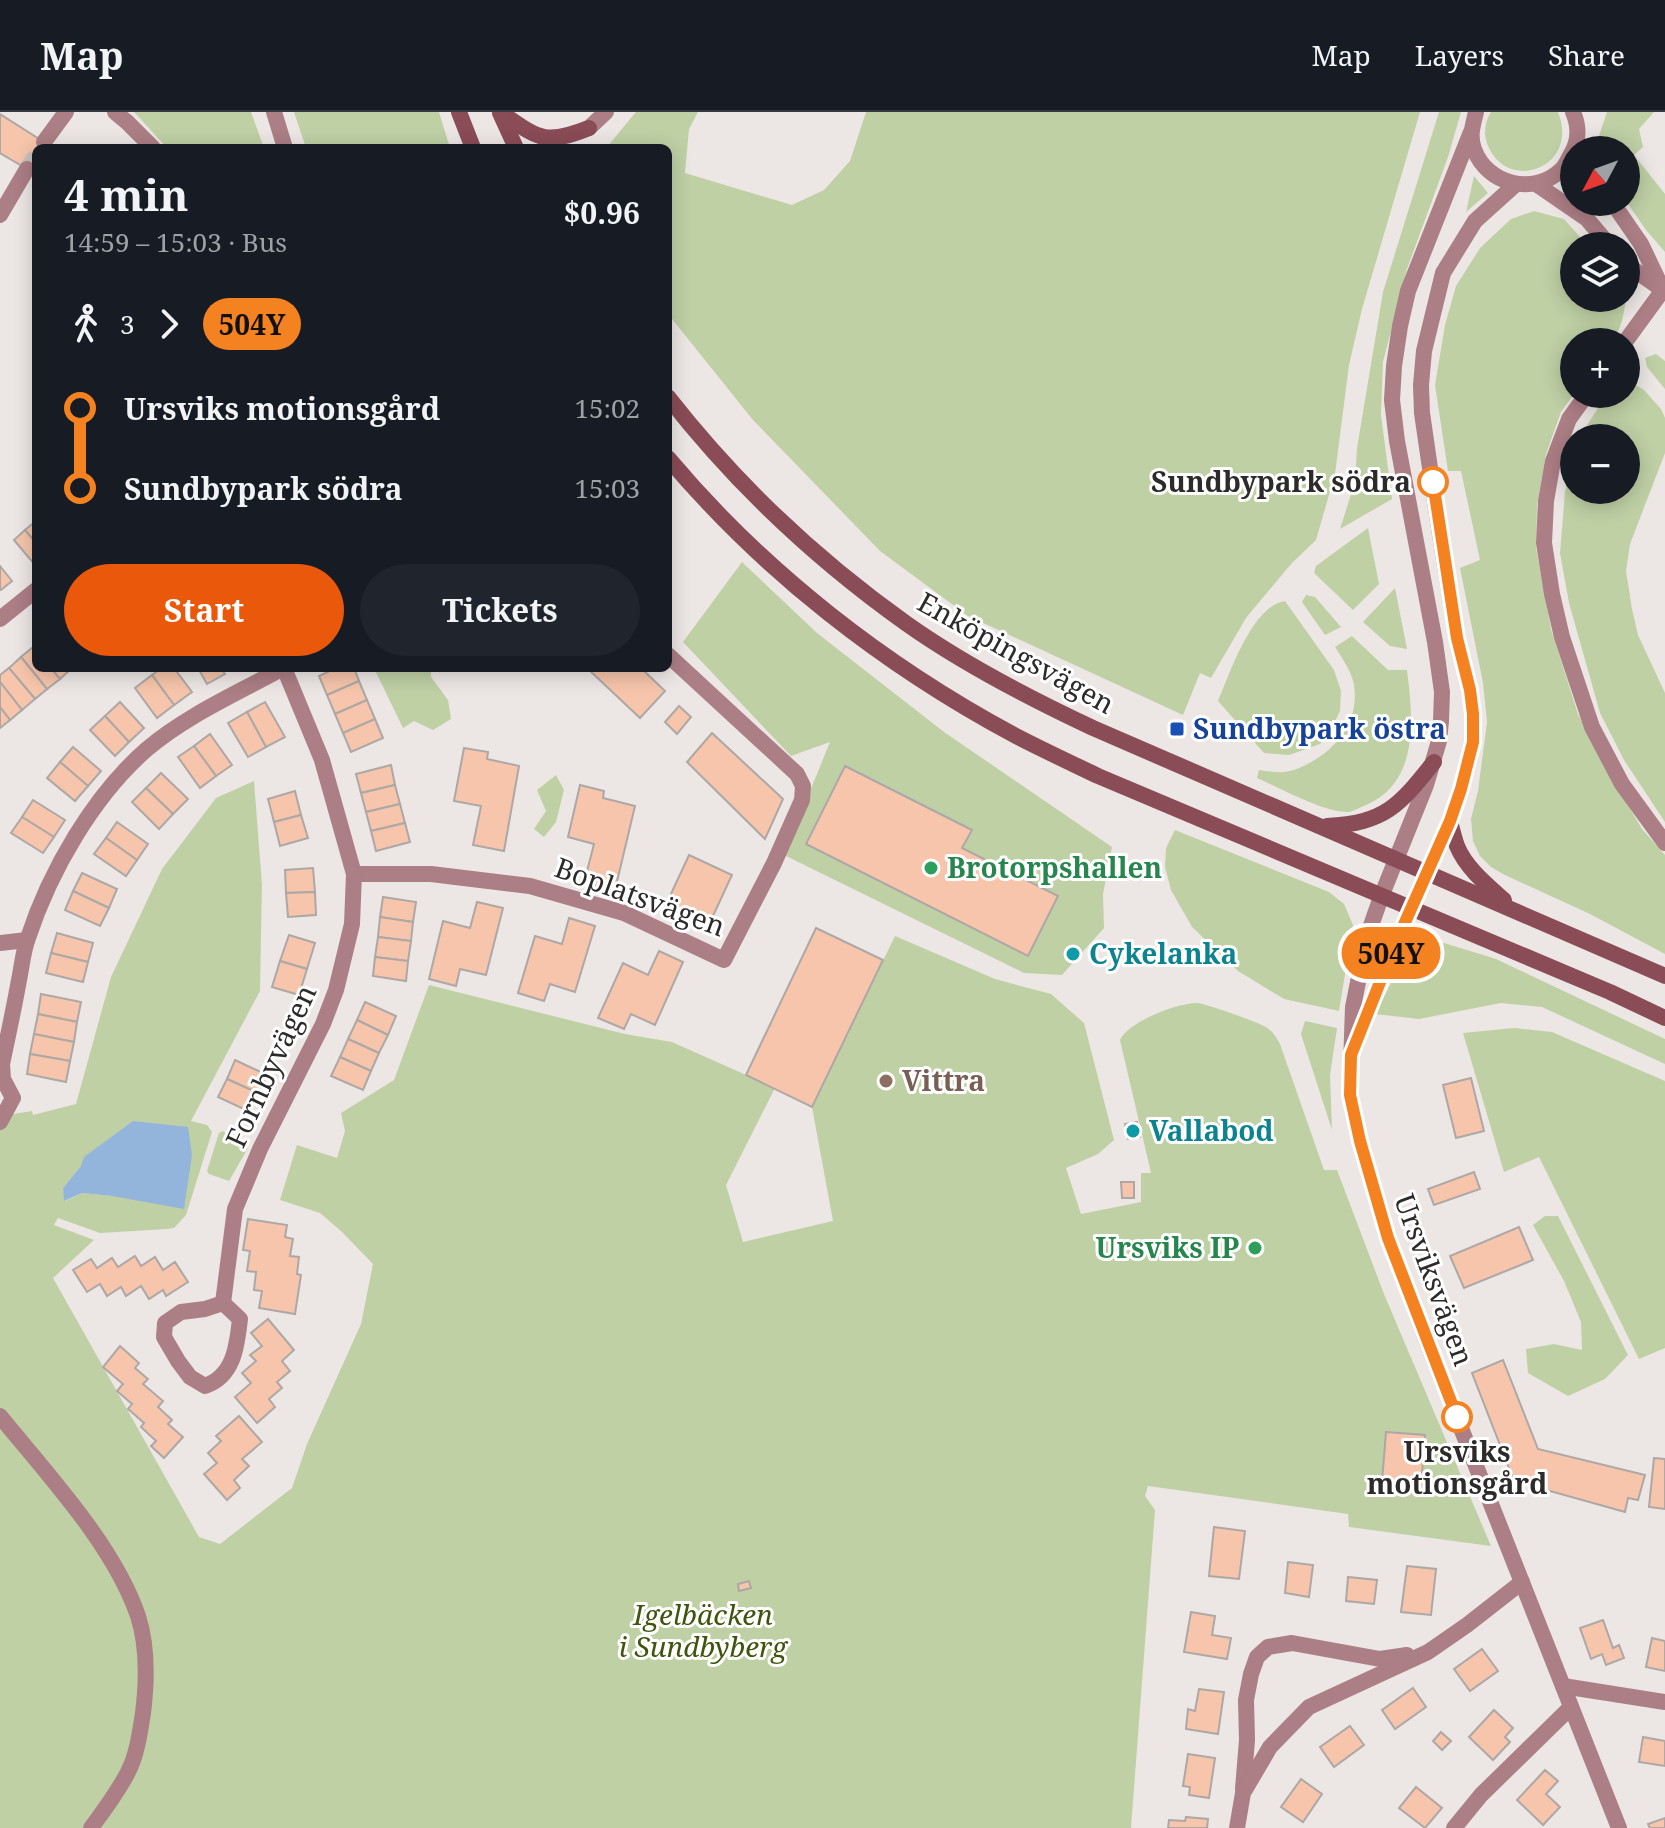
<!DOCTYPE html>
<html lang="en">
<head>
<meta charset="utf-8">
<style>
  body { margin:0; font-family:"Noto Serif",serif; background:#20242c; color:#f1f3f6; height:100vh; display:flex; flex-direction:column; font-size:30px; white-space:nowrap }
  * { box-sizing:border-box; margin:0 }
  p { font-size:26px; color:#9ea1a6 }
  .icon { flex:none; width:44px; height:44px; fill:none; stroke:currentColor; stroke-width:2; stroke-linecap:round; stroke-linejoin:round }
  .map { position:relative; flex:1; overflow:hidden }
  .side { position:absolute; left:32px; top:32px; width:640px; height:528px; display:flex; flex-direction:column; background:#171b24; border-radius:12px; box-shadow:0 4px 20px #0003 }
  .side>* { flex:none }
  .badge { padding:0 16px; border-radius:26px; font-size:28px; line-height:52px }
  .needle { width:52px; rotate:229deg }
  .fabs { position:absolute; left:1560px; top:24px; display:grid; gap:16px }
  .fabs a { display:grid; place-items:center; width:80px; height:80px; border-radius:50%; background:#171b24; box-shadow:0 4px 20px #0003; font-size:40px }
  .map>.badge { position:absolute; translate:-50% -50%; box-shadow:0 0 0 4px #fff }
  .legs { display:flex; align-items:center; gap:12px; height:88px; padding:0 32px; font-size:26px }
  .legs p { margin-inline-start:auto }
  .overview { display:flex; align-items:center; justify-content:space-between; height:136px; padding:0 32px }
  h1 { font-size:44px; font-weight:700; line-height:60px }
  .button { display:flex; gap:16px; margin-top:auto; padding:16px 32px }
  .button a { flex:1; height:92px; border-radius:48px; background:#ea580c; color:#fff; font-size:32px; font-weight:700; line-height:92px; text-align:center }
  .button a+a { background:#20242c; color:#f1f3f6 }
  ul { padding:0 32px; list-style:none }
  li { display:flex; align-items:center; gap:28px; height:80px; font-size:30px }
  li i { display:grid; place-items:center; width:12px; height:100%; margin:0 10px; background:currentColor }
  li i::after { content:''; width:20px; height:20px; margin:-10px; border:6px solid; border-radius:50%; background:#171b24 }
  li p { margin-inline-start:auto }
  li:first-child i { background:linear-gradient(#0000 50%,currentColor 0) }
  li:last-child i { background:linear-gradient(currentColor 50%,#0000 0) }
  header { display:flex; align-items:center; gap:48px; box-sizing:border-box; height:112px; padding:0 40px; background:#171b24; border-bottom:2px solid #363941 }
  header strong { font-size:38px }
  nav { display:flex; gap:44px; margin-inline-start:auto; font-size:28px }
  .map>svg:first-child { display:block }
  .green { fill:#bfd0a5; fill-rule:evenodd }
  .water { fill:#93b5db }
  .building { fill:#f6c5ab; stroke:#ada8a5; stroke-width:2 }
  .lines { fill:none; stroke-linecap:round; stroke-linejoin:round }
  .minor-tunnel { stroke:#c6c1bf; stroke-width:16; stroke-dasharray:16 8; stroke-linecap:butt }
  .minor { stroke:#ac7e85; stroke-width:16 }
  .tertiary { stroke:#ac7e85; stroke-width:16 }
  .secondary { stroke:#8a4c57; stroke-width:16 }
  .line-1-casing { stroke:#fff; stroke-width:18 }
  .line-1 { stroke:#f58220; stroke-width:12 }
  .stop-1-dot { fill:#fff; stroke:#f58220; stroke-width:4 }
  .transit-dot { fill:#1a4fb4; stroke:#fff; stroke-width:3 }
  .leisure-dot { fill:#2e9e5b; stroke:#fff; stroke-width:3 }
  .culture-dot { fill:#0f9aa8; stroke:#fff; stroke-width:3 }
  .education-dot { fill:#8d6e63; stroke:#fff; stroke-width:3 }
  .labels { text-anchor:middle; stroke-width:6; stroke-linejoin:round; paint-order:stroke }
  .stop-label { font-size:28px; font-weight:bold; fill:#2d2b2a; stroke:#fff; text-anchor:end }
  .street-label { font-size:28px; fill:#2d2b2a; stroke:#fff }
  .transit-label { font-size:28px; font-weight:bold; fill:#164399; stroke:#fff; text-anchor:start }
  .leisure-label { font-size:28px; font-weight:bold; fill:#27864d; stroke:#fff; text-anchor:start }
  .culture-label { font-size:28px; font-weight:bold; fill:#0d838f; stroke:#fff; text-anchor:start }
  .education-label { font-size:28px; font-weight:bold; fill:#785e54; stroke:#fff; text-anchor:start }
  .park-label { font-size:28px; font-style:italic; fill:#3f540d; stroke:#fff }
</style>
</head>
<body>
<header>
<strong>Map</strong>
<nav><a>Map</a><a>Layers</a><a>Share</a></nav>
</header>
<div class="map">
<svg width="1665" height="1716" viewBox="0 0 1665 1716">
  <rect width="100%" height="100%" fill="#ece7e4"/>
  <g class="green">
    <path d="M134 0H251L264 36H167Z"/>
    <path d="M294 0H439L450 36H306Z"/>
    <path d="M636 0H698L689 17 685 61 792 93 824 78 850 49 866 0H1420L1362 197 1349 253 1335 362 1316 428 1291 452 1246 506 1211 566 1200 561 1183 603 968 504 880 439 753 308 668 202V36H606Z"/>
    <path d="M1439 0H1461L1448 45 1407 157 1383 250 1381 303 1392 387 1340 417 1355 370 1357 336 1383 180Z"/>
    <path d="M1491 0H1558C1580 55 1510 81 1489 36 1483 24 1484 11 1491 0Z"/>
    <path d="M1607 0H1654L1639 17 1643 35 1634 43 1665 82V140L1646 118 1626 89V38H1599L1598 27Z"/>
    <path d="M1474 64 1488 81 1466 100Z"/>
    <path d="M1534 99 1564 107 1588 134H1574V186L1626 187C1624 202 1621 218 1612 230H1574V282L1561 300 1546 342 1537 393 1536 436 1551 517 1578 602 1598 642 1642 717 1665 743V842L1590 802 1505 763 1491 755 1480 744 1473 729 1471 707 1478 679 1487 610 1483 571 1460 456 1480 448 1461 359H1448L1435 273 1445 213 1456 174 1480 136 1511 107Z"/>
    <path d="M1656 242 1665 249V277L1647 255 1645 246Z"/>
    <path d="M1626 269 1631 270 1644 278 1661 297 1665 306V341L1630 432 1626 459 1632 497 1638 523 1665 581V710L1624 648 1600 601 1569 491 1560 441 1565 380 1574 340V378H1626V326H1579L1607 282H1626Z"/>
    <path d="M1368 416 1379 472 1353 498 1314 461 1316 454Z"/>
    <path d="M742 450 817 521 944 620 1112 735 1103 782 1104 816 1062 863 1024 861 784 743 830 630 791 644 683 530Z"/>
    <path d="M1395 476 1407 537 1390 534 1363 510Z"/>
    <path d="M1306 483 1315 485 1341 515 1325 523 1302 490Z"/>
    <path d="M1285 489 1334 558 1341 579 1340 599 1330 620 1320 632 1289 643 1264 641 1218 589C1230 561 1252 494 1285 489Z"/>
    <path d="M1352 524 1388 558H1407C1413 605 1420 670 1366 693 1361 695 1354 699 1349 700 1325 701 1280 676 1257 666L1259 658C1267 659 1276 661 1284 660 1294 659 1304 654 1313 649 1340 633 1359 607 1354 573 1352 560 1342 546 1335 535Z"/>
    <path d="M374 556H431V565L448 588 451 607 433 618 414 609 403 616Z"/>
    <path d="M556 663 564 678 556 710 544 725 534 717 546 699 537 678Z"/>
    <path d="M254 669 262 773 260 879 191 1009 207 1013 212 1020 186 1103 174 1116 167 1117 100 1121 58 1106 54 1113 94 1128 53 1166 199 1425 220 1432 292 1376 307 1332 361 1212 373 1152 341 1119 320 1101 280 1088 297 1033 337 1046 345 1019 341 1001 394 968 429 873 625 922 672 930 775 976 726 1073 743 1130 833 1109 812 995 895 824 995 867 1051 882 1084 911 1114 1028 1098 1042 1066 1056 1081 1102 1141 1090V1061H1151L1120 928C1128 910 1178 890 1198 891 1206 892 1255 909 1264 914 1272 918 1276 925 1280 932L1324 1058H1337L1384 1182 1491 1434 1349 1415 1348 1402 1148 1374 1145 1384 1155 1398 1131 1716H0V1004L32 999 33 1003 76 992 111 865 162 757 216 686ZM81 1054 112 1084 82 1081 65 1089 63 1076Z"/>
    <path d="M1175 718 1329 780 1344 792 1353 813 1339 899 1284 887 1238 859 1192 815 1171 778 1165 755 1166 736Z"/>
    <path d="M1444 831 1496 847 1665 927V952L1542 895 1501 891 1419 907 1375 902 1404 846 1422 835Z"/>
    <path d="M1305 909 1337 916 1330 963 1332 1018 1301 922Z"/>
    <path d="M1514 916 1552 920 1665 969V1236L1639 1247 1539 1045 1504 1060 1463 921Z"/>
    <path d="M223 1019 248 1036 229 1069 209 1062 207 1059 219 1021Z"/>
    <path d="M1545 1104H1558L1628 1243 1605 1267 1568 1284 1528 1261 1526 1237 1554 1232 1582 1238 1581 1210 1564 1169 1533 1113Z"/>
  </g>
  <path class="water" d="M133 1009 188 1015 192 1043 184 1097 112 1084 82 1081 64 1089 63 1076 81 1054 84 1045Z"/>
  <g class="building">
    <path d="M0 2 44 30 40 36H36V43L27 57 0 41Z"/>
    <path d="M36 409V431L25 418Z"/>
    <path d="M25 418 36 431 35 453 14 428Z"/>
    <path d="M0 454 12 469 1 478 0 477Z"/>
    <path d="M33 535 36 538V556H51L60 567 47 577 21 545Z"/>
    <path d="M21 545 47 577 35 587 9 556Z"/>
    <path d="M9 556 35 587 22 598 0 570V563Z"/>
    <path d="M51 556H72L60 567Z"/>
    <path d="M162 556H174L192 580 174 593 152 563Z"/>
    <path d="M198 556H221L225 562 207 572Z"/>
    <path d="M336 556H354L359 569 327 583 319 564Z"/>
    <path d="M587 556H641L665 579 640 606Z"/>
    <path d="M152 563 174 593 157 606 135 576Z"/>
    <path d="M359 569 367 588 335 602 327 583Z"/>
    <path d="M0 570 22 598 10 608 0 595Z"/>
    <path d="M367 588 375 607 343 621 335 602Z"/>
    <path d="M120 590 144 616 129 630 105 604Z"/>
    <path d="M265 590 285 625 266 635 247 600Z"/>
    <path d="M679 594 691 605 677 622 665 610Z"/>
    <path d="M0 595 10 608 0 616Z"/>
    <path d="M247 600 266 635 248 645 228 611Z"/>
    <path d="M105 604 129 630 115 644 90 618Z"/>
    <path d="M375 607 383 626 351 640 343 621Z"/>
    <path d="M712 621 783 687 765 727 687 650Z"/>
    <path d="M210 622 232 653 216 664 194 634Z"/>
    <path d="M194 634 216 664 200 676 178 645Z"/>
    <path d="M73 635 101 659 88 674 60 650Z"/>
    <path d="M464 636 488 640 487 647 519 654 504 739 473 733 481 694 454 689Z"/>
    <path d="M60 650 88 674 75 689 47 666Z"/>
    <path d="M391 653 395 673 361 681 356 662Z"/>
    <path d="M845 654 972 718 962 736 1058 784 1028 844 806 732Z"/>
    <path d="M161 661 188 687 173 702 146 676Z"/>
    <path d="M395 673 400 692 366 700 361 681Z"/>
    <path d="M580 673 604 679 603 686 635 694 615 778 584 771 594 732 568 725Z"/>
    <path d="M146 676 173 702 159 717 132 690Z"/>
    <path d="M295 679 301 703 274 710 268 687Z"/>
    <path d="M33 688 65 708 54 725 22 705Z"/>
    <path d="M400 692 405 711 371 719 366 700Z"/>
    <path d="M301 703 308 726 280 734 274 710Z"/>
    <path d="M22 705 54 725 43 741 11 721Z"/>
    <path d="M117 710 148 732 137 748 106 726Z"/>
    <path d="M405 711 410 730 376 739 371 719Z"/>
    <path d="M106 726 137 748 126 764 94 742Z"/>
    <path d="M689 743 732 763 706 819 663 799Z"/>
    <path d="M313 756 315 780 286 781 285 758Z"/>
    <path d="M82 761 117 777 109 796 73 779Z"/>
    <path d="M73 779 109 796 100 814 65 798Z"/>
    <path d="M315 780 316 803 288 805 286 781Z"/>
    <path d="M383 785 416 790 413 810 380 805Z"/>
    <path d="M477 790 503 796 486 863 460 857 456 874 429 867 443 809 470 816Z"/>
    <path d="M380 805 413 810 411 829 378 825Z"/>
    <path d="M569 806 595 814 575 880 550 872 544 889 518 881 535 824 562 832Z"/>
    <path d="M816 816 883 848 812 995 746 963Z"/>
    <path d="M57 821 93 831 88 850 51 841Z"/>
    <path d="M289 823 315 831 307 857 280 849Z"/>
    <path d="M378 825 411 829 408 849 375 845Z"/>
    <path d="M659 839 683 850 655 913 631 902 624 917 598 906 623 851 648 863Z"/>
    <path d="M51 841 88 850 83 870 46 861Z"/>
    <path d="M375 845 408 849 406 869 373 864Z"/>
    <path d="M280 849 307 857 299 883 272 875Z"/>
    <path d="M41 882 81 890 77 910 38 902Z"/>
    <path d="M365 890 396 904 388 923 357 908Z"/>
    <path d="M38 902 77 910 74 930 34 922Z"/>
    <path d="M357 908 388 923 379 941 348 927Z"/>
    <path d="M34 922 74 930 70 949 30 942Z"/>
    <path d="M348 927 379 941 371 959 340 945Z"/>
    <path d="M30 942 70 949 66 970 27 962Z"/>
    <path d="M340 945 371 959 363 978 331 964Z"/>
    <path d="M235 948 267 963 258 981 227 967Z"/>
    <path d="M1471 966 1484 1019 1456 1026 1443 973Z"/>
    <path d="M227 967 258 981 250 1000 218 985Z"/>
    <path d="M1137 1010 1140 1025 1128 1027 1125 1012Z"/>
    <path d="M1474 1060 1480 1077 1434 1093 1428 1077Z"/>
    <path d="M1121 1070H1134V1086H1122Z"/>
    <path d="M248 1107 287 1113 285 1125 293 1127 290 1144 299 1145 297 1162 301 1163 295 1202 259 1196 262 1179 254 1178 256 1160 247 1159 250 1139 243 1138Z"/>
    <path d="M1519 1115 1533 1148 1464 1176 1450 1144Z"/>
    <path d="M135 1144 141 1154 155 1145 163 1158 175 1150 188 1170 166 1184 163 1178 149 1187 141 1174 126 1184 121 1175 107 1184 100 1172 87 1180 73 1158 91 1147 97 1156 112 1146 118 1155Z"/>
    <path d="M268 1207 294 1238 282 1249 290 1259 277 1270 282 1276 269 1287 275 1295 257 1311 235 1285 251 1271 242 1261 256 1249 250 1243 262 1234 251 1221Z"/>
    <path d="M120 1234 139 1251 135 1256 148 1267 143 1272 163 1289 158 1295 172 1308 168 1312 183 1325 164 1346 151 1334 156 1329 141 1315 144 1311 128 1297 132 1292 117 1279 123 1272 103 1255Z"/>
    <path d="M1503 1248 1538 1337 1645 1363 1638 1388 1628 1386 1625 1400 1514 1369 1472 1261Z"/>
    <path d="M239 1304 262 1330 242 1347 249 1354 234 1368 240 1376 227 1388 204 1362 217 1351 208 1341 221 1329 216 1324Z"/>
    <path d="M1386 1320 1425 1323 1421 1373 1382 1370Z"/>
    <path d="M1654 1346 1665 1347V1397L1649 1395Z"/>
    <path d="M1214 1415 1245 1419 1239 1467 1209 1464Z"/>
    <path d="M1288 1450 1313 1453 1309 1485 1285 1481Z"/>
    <path d="M1407 1454 1436 1457 1431 1503 1401 1500Z"/>
    <path d="M1348 1465 1377 1468 1374 1492 1346 1489Z"/>
    <path d="M749 1469 751 1476 739 1479 738 1472Z"/>
    <path d="M1191 1500 1215 1504 1212 1523 1231 1526 1227 1547 1184 1540Z"/>
    <path d="M1603 1508 1613 1536 1619 1533 1624 1546 1606 1553 1602 1542 1591 1547 1580 1516Z"/>
    <path d="M1652 1526 1665 1529V1559L1646 1555Z"/>
    <path d="M1482 1537 1498 1559 1470 1579 1454 1557Z"/>
    <path d="M1413 1576 1426 1595 1395 1617 1382 1598Z"/>
    <path d="M1199 1577 1224 1580 1218 1622 1186 1617 1188 1597 1195 1599Z"/>
    <path d="M1494 1598 1513 1616 1505 1625 1510 1630 1493 1648 1469 1625Z"/>
    <path d="M1350 1614 1364 1633 1334 1655 1320 1635Z"/>
    <path d="M1441 1620 1451 1629 1442 1638 1433 1629Z"/>
    <path d="M1643 1625 1665 1629V1654L1639 1650Z"/>
    <path d="M1188 1642 1215 1646 1209 1686 1189 1683 1190 1675 1183 1674Z"/>
    <path d="M1545 1658 1558 1669 1546 1682 1560 1695 1543 1713 1517 1688Z"/>
    <path d="M1301 1667 1322 1682 1303 1710 1281 1695Z"/>
    <path d="M1416 1675 1442 1696 1425 1716 1399 1696Z"/>
    <path d="M1186 1705 1208 1707 1207 1716H1168L1169 1708 1185 1709Z"/>
    <path d="M1665 1706V1716H1650L1648 1712Z"/>
  </g>
  <g class="lines">
    <path class="minor-tunnel" d="M27 57 36 43"/>
    <g class="minor">
      <path d="M115 0 127 10 153 36"/>
      <path d="M274 0 285 36"/>
      <path d="M589 16 606 0"/>
      <path d="M44 30 66 0"/>
      <path d="M1536 72 1587 107 1610 134"/>
      <path d="M1612 90 1641 132 1663 178"/>
      <path d="M0 103 27 57"/>
      <path d="M1626 152 1660 176"/>
      <path d="M1625 230 1663 178"/>
      <path d="M1587 282 1569 307 1553 349 1546 389 1544 431 1552 482 1562 525 1592 615 1622 672 1665 731"/>
      <path d="M0 507 36 478"/>
      <path d="M354 762H431L530 774 624 801 724 848 774 751 802 688 803 674 797 662 668 543"/>
      <path d="M1381 785 1367 825 1353 895 1350 983 1360 1029 1388 1126 1427 1230 1619 1716"/>
      <path d="M0 831 27 828"/>
      <path d="M1356 930 1410 797"/>
      <path d="M0 1010 13 986 3 967 2 952C8 924 14 896 19 868 22 854 23 839 28 826 50 759 93 684 147 637 187 603 238 581 283 556"/>
      <path d="M223 1191 235 1097 260 1037 323 912 336 878 352 812 354 762 322 648 284 556"/>
      <path d="M223 1191 240 1207C237 1234 234 1264 205 1274L190 1265 178 1249 164 1225 165 1211 181 1200 205 1197Z"/>
      <path d="M0 1304C47 1362 114 1433 138 1504 148 1535 147 1569 143 1601 140 1620 137 1643 128 1660 118 1680 104 1698 91 1716"/>
      <path d="M1563 1574 1665 1590"/>
      <path d="M1243 1677 1247 1628 1246 1588 1251 1562 1257 1545 1268 1535 1292 1531 1380 1547 1407 1543"/>
      <path d="M1237 1716 1243 1681 1270 1635 1309 1595 1428 1540 1467 1513 1522 1470"/>
      <path d="M1454 1716 1481 1683 1571 1595"/>
    </g>
    <g class="tertiary">
      <path d="M1476 0C1473 13 1469 24 1474 37 1487 73 1534 84 1561 58 1566 54 1568 47 1571 42 1579 29 1579 14 1573 0"/>
      <path d="M1381 785 1426 673 1439 629 1441 609 1442 580 1435 530 1397 329 1392 288 1394 254 1400 214 1408 179 1471 20"/>
      <path d="M1410 797C1433 743 1463 691 1472 632 1478 595 1464 560 1457 524 1443 450 1433 376 1422 301L1421 273 1424 239 1443 161 1475 109 1516 72"/>
    </g>
    <g class="secondary">
      <path d="M459 0 473 36"/>
      <path d="M500 0C538 26 544 34 589 16"/>
      <path d="M500 1 516 36"/>
      <path d="M668 285C736 372 817 448 907 512 965 553 1029 586 1093 616L1665 864"/>
      <path d="M668 346C764 460 885 554 1016 624 1043 638 1071 651 1098 664L1610 880 1665 906"/>
      <path d="M1450 709C1452 717 1454 726 1457 734 1466 756 1487 773 1504 788"/>
      <path d="M1327 714C1385 711 1399 694 1434 650"/>
    </g>
  </g>
  <g class="lines">
    <g class="line-1-casing">
      <path id="line-1" d="M1433 370 1457 526 1470 578 1473 602V630L1461 677 1450 709 1394 835 1351 943 1350 983 1360 1029 1388 1126 1457 1305"/>
    </g>
    <use href="#line-1" class="line-1"/>
  </g>
  <g class="stop-1-dot">
    <circle cx="1433" cy="370" r="14"/>
    <circle cx="1457" cy="1305" r="14"/>
  </g>
  <rect class="transit-dot" x="1169" y="609" width="16" height="16" rx="4"/>
  <g class="leisure-dot">
    <circle cx="931" cy="756" r="8"/>
    <circle cx="1255" cy="1136" r="8"/>
  </g>
  <g class="culture-dot">
    <circle cx="1073" cy="842" r="8"/>
    <circle cx="1133" cy="1019" r="8"/>
  </g>
  <circle class="education-dot" cx="886" cy="969" r="8"/>
  <g class="labels">
    <g class="stop-label">
      <text x="1411" y="380">Sundbypark södra</text>
      <text x="1457" y="1350" text-anchor="middle">Ursviks<tspan x="1457" dy="32">motionsgård</tspan></text>
    </g>
    <g class="street-label">
      <text transform="translate(1016 541) rotate(29)" y="10">Enköpingsvägen</text>
      <text transform="translate(640 785) rotate(20)" y="10">Boplatsvägen</text>
      <text transform="translate(271 954) rotate(-65)" y="10">Fornbyvägen</text>
      <text transform="translate(1434 1168) rotate(70)" y="10">Ursviksvägen</text>
    </g>
    <g class="transit-label">
      <text x="1193" y="627">Sundbypark östra</text>
    </g>
    <g class="leisure-label">
      <text x="947" y="766">Brotorpshallen</text>
      <text x="1239" y="1146" text-anchor="end">Ursviks IP</text>
    </g>
    <g class="culture-label">
      <text x="1089" y="852">Cykelanka</text>
      <text x="1149" y="1029">Vallabod</text>
    </g>
    <g class="education-label">
      <text x="902" y="979">Vittra</text>
    </g>
    <g class="park-label">
      <text x="703" y="1513">Igelbäcken<tspan x="703" dy="32">i Sundbyberg</tspan></text>
    </g>
  </g>
</svg>
<div class="fabs">
<a><svg class="needle" viewBox="-14 -14 28 28"><path d="M0-13l5 13h-10z" fill="#e53935"/><path d="M0 13l5-13h-10z" fill="#9ea1a6"/></svg></a>
<a><svg class="icon" aria-label="layers" viewBox="0 0 24 24"><path d="M12 4l9 5-9 5-9-5zM3 14l9 5 9-5"/></svg></a>
<a>+</a>
<a>−</a>
</div>
<b class="badge" style="left:1391px;top:841px;background:#f58220;color:#111">504Y</b>
<section class="side">
<div class="overview"><div><h1>4 min</h1><p>14:59 – 15:03 · Bus</p></div><b>$0.96</b></div>
<div class="legs"><svg class="icon" aria-label="walk" viewBox="0 0 24 24"><circle cx="13" cy="4" r="2"/><path d="M13 8l-2 6 4 7M11 14l-3 7M7 12l3-4h3l4 4"/></svg>3<svg class="icon" aria-label="forward" viewBox="0 0 24 24"><path d="M9 5l7 7-7 7"/></svg><b class="badge" style="background:#f58220;color:#111">504Y</b></div>
<ul>
<li><i style="color:#f58220"></i><b>Ursviks motionsgård</b><p>15:02</p></li>
<li><i style="color:#f58220"></i><b>Sundbypark södra</b><p>15:03</p></li>
</ul>
<div class="button"><a>Start</a><a>Tickets</a></div>
</section>
</div>
</body>
</html>
